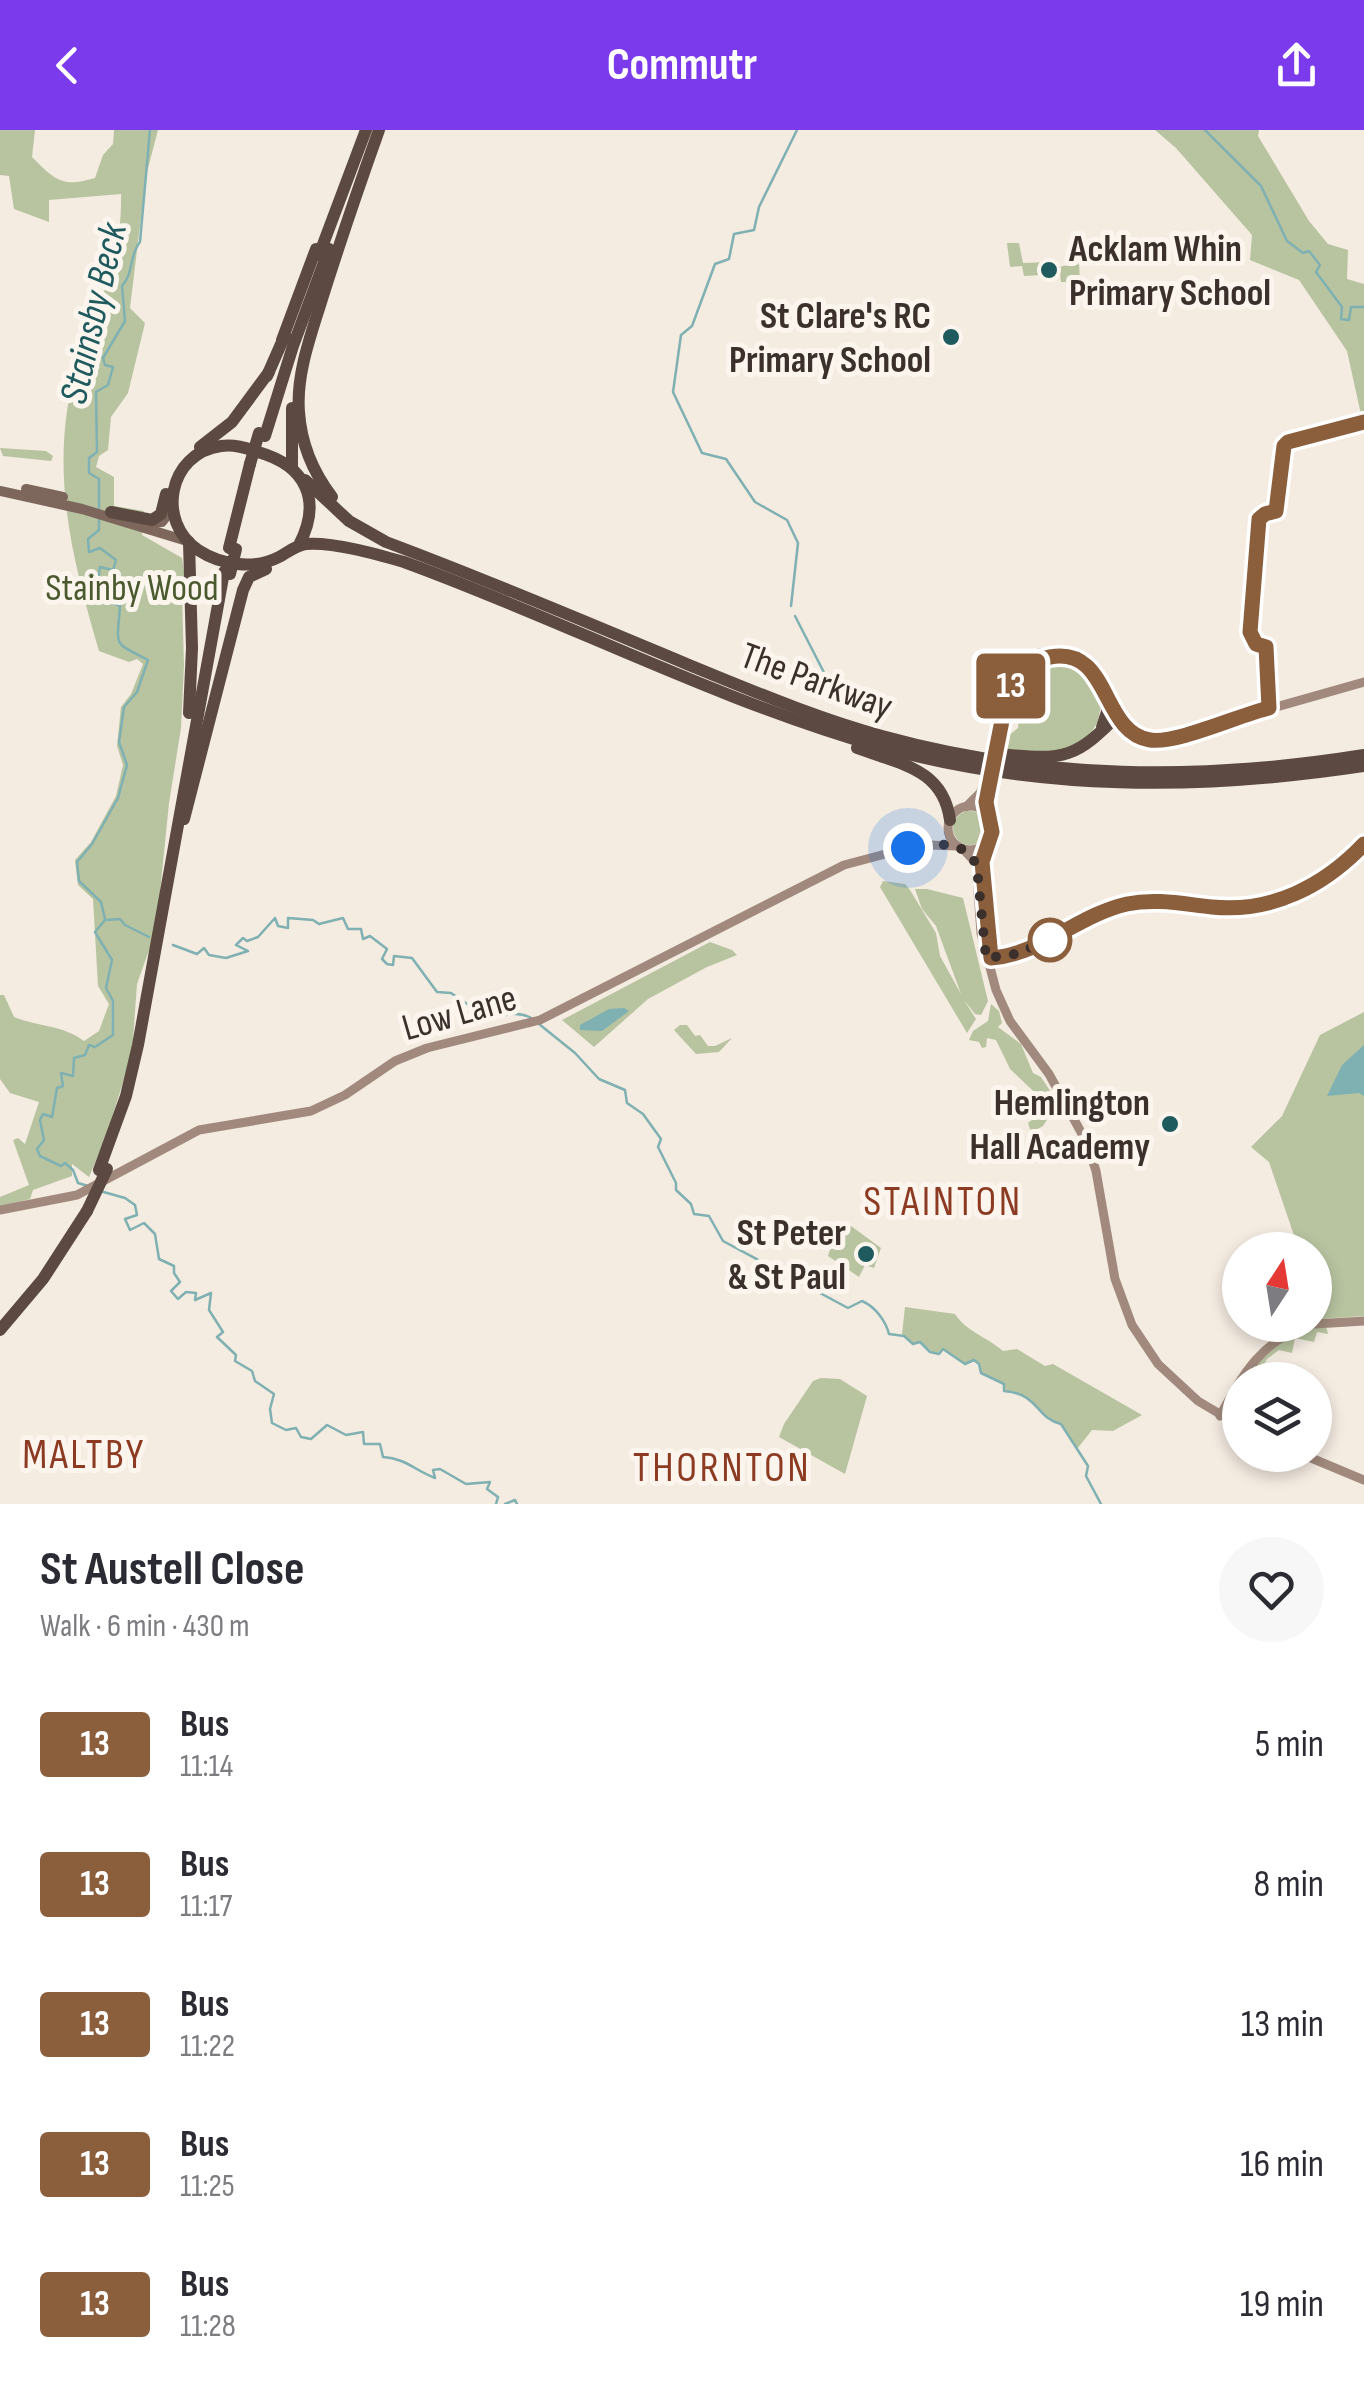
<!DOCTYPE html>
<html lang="en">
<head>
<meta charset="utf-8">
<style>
  body { margin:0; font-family:"Sofia Sans Condensed",sans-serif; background:#f7f7f7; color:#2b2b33; height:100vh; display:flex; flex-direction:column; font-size:38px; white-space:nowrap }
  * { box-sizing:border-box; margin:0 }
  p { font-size:32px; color:#7c7c81 }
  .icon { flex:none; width:55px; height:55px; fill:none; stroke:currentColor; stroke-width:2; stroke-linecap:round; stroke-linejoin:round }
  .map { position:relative; height:1374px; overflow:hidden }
  .sheet { display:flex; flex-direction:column; background:#fff; flex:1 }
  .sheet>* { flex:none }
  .badge { padding:0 20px; border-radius:8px; font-size:35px; line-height:65px }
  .needle { width:65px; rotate:12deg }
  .controls { position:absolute; left:1222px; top:1102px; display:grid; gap:20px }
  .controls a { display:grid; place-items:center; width:110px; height:110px; border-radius:50%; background:#fff; box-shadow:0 5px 15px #0003; font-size:50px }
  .you { position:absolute; width:50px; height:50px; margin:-25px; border:8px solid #fff; border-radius:50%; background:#1a73e8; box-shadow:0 0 0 15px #1a73e833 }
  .map>.badge { position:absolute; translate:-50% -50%; box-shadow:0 0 0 5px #fff }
  .round { display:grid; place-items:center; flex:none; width:105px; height:105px; border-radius:52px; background:#f7f7f7 }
  .head { display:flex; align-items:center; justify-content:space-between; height:170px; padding:0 40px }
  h1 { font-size:48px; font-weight:700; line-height:75px }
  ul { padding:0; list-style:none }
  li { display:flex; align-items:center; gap:30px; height:140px; padding:0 40px }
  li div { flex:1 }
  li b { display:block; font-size:38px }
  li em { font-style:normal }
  li .badge { min-width:110px; font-weight:700; text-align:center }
  header { display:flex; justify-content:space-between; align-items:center; height:130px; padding:0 40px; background:#7c3aed; color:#fff; font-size:45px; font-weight:700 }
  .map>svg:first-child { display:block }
  .green { fill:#b8c4a0 }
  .water { fill:#7fb0b2 }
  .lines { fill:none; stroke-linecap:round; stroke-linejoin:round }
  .stream { stroke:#7fb0b2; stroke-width:2.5 }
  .secondary { stroke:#a18a7d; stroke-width:9 }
  .primary { stroke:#7d675c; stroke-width:10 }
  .highway { stroke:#5c4a42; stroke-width:12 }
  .secondary-bridge { stroke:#a18a7d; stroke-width:9 }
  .highway-bridge { stroke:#5c4a42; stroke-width:12 }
  .line-casing { stroke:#fff; stroke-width:22 }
  .line { stroke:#8b5e3c; stroke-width:15 }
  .walk { stroke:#3b302b; stroke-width:10; stroke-dasharray:0 18 }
  .poi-dot { fill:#1f5a5e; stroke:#fbf5ee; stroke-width:4 }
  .stop-dot { fill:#fff; stroke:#8b5e3c; stroke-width:5 }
  .labels { text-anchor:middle; stroke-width:10; stroke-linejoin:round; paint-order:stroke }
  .poi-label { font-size:38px; font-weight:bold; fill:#3b302b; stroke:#fbf5ee; text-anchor:end }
  .park-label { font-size:38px; fill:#4a5a2e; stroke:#fbf5ee }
  .street-label { font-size:38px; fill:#3b302b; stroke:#fbf5ee }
  .water-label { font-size:40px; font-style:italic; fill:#1f5a5e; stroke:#fbf5ee }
  .quarter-label { font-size:42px; letter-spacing:2.5px; fill:#8c3b22; stroke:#fbf5ee }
</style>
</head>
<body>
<header><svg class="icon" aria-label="back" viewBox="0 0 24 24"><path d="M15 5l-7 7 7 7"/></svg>Commutr<svg class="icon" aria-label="share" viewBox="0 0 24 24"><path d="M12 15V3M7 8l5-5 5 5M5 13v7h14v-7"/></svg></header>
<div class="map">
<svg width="1364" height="1374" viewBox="0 0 1364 1374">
  <rect width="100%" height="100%" fill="#f4ebe1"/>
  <g class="green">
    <path d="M0 0H35L32 27C55 50 62 58 95 48L103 25 113 14 114 0H158L146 46 130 178 145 193 128 263 111 287 108 320 99 326 96 337 114 347V376L144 381 142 405 182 428 186 455 182 464 184 536 181 598 169 673 159 772 152 812 137 854 132 924 105 1009 89 1047 72 1034V1046L33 1060 30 1069 0 1077V1067L29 1055 13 1010 18 1008 25 1014 39 972 10 963 0 949V865H4L14 887C39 897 63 895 84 911L99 901 109 874 98 856 93 769 78 755 75 730 91 712 116 666 123 635 117 616 121 577 131 564 143 534 137 529 129 532 99 521C76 442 55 364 67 281 69 265 78 253 84 239 90 225 86 207 87 193 88 182 98 178 102 168 114 133 122 101 121 64L49 70V92L14 79 9 46 0 45Z"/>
    <path d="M1155 0H1259L1258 6 1309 91 1328 114 1348 120 1347 149 1364 154V298L1347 221 1299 150 1250 130 1252 105 1176 18Z"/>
    <path d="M1007 113H1019L1023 133 1047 132 1048 139 1079 133 1080 152H1061L1060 144 1024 146 1022 136 1010 137Z"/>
    <path d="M0 318 46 321 53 326 51 331 3 326Z"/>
    <path d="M1051 530C1108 526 1120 606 1063 621 1044 626 1019 620 1000 619V605L1008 606 1018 598 1019 588 1013 581 1006 579C1010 563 1014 556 1030 551L1038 536Z"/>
    <circle cx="970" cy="698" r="17"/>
    <path d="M883 751 905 754 910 760 936 803 940 826 961 864 936 796 922 779 915 759H927L963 768 988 871 981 885 975 884 964 870 976 889 967 903 880 757Z"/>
    <path d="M710 812 732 820 737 825 707 837 648 869 594 917 562 890Z"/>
    <path d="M991 874 999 881 1002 893 998 897 1021 914 1033 943 1041 947 1058 973 1043 996 1031 1002 1028 993 1043 981 1044 971 1010 939 996 910 987 908 986 917 982 918 979 912 969 910 973 901 988 891Z"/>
    <path d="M1364 882V1186L1321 1189 1315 1165V1120H1299L1269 1032 1251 1017 1282 986 1320 905Z"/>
    <path d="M680 895H687L695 906 700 905 708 916H715L732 908 719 922 696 924 674 900Z"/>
    <path d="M846 1096H851L881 1118 874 1138 865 1135 859 1147 828 1126 835 1103Z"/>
    <path d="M905 1177 955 1184C967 1202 987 1207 1003 1221L1017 1219 1045 1236 1053 1234 1142 1285 1113 1301 1092 1300 1077 1319 1061 1294C1035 1288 1040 1264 1004 1261V1254L981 1243 979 1234 975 1231 965 1234 943 1220 935 1224 920 1212 913 1214 902 1204Z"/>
    <path d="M1322 1196H1326L1328 1204 1317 1202 1314 1212 1295 1208 1292 1223 1279 1220 1267 1229 1257 1247 1260 1249 1244 1250 1256 1233 1291 1205Z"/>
    <path d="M821 1248 840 1249 867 1266 845 1344 779 1307 784 1294 813 1251Z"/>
  </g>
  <g class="water">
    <path d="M624 878 629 881 602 901 580 900V895L609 879Z"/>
    <path d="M1364 915V966L1359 963 1327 966 1342 935Z"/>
  </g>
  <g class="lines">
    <g class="stream">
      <path d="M1205 0 1261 56 1287 111 1303 123 1309 121 1320 135 1316 142 1342 177 1341 189 1349 190 1351 177H1364"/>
      <path d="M99 379V349L89 343V328L97 322 96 262 108 255 113 237 105 235 103 228 125 191 122 156C134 143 129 125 140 112L150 0"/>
      <path d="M99 387V400L88 409 89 422 100 418 116 430 113 440 100 437 98 450 115 454 106 470 120 476C117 519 112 511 148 530L137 562 124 577 119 612 127 635 118 668 92 714 77 732 79 751 101 772 105 789"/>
      <path d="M791 476 798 413 787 390 755 372 726 329 702 323 673 262 681 205 692 196 715 134 729 129 734 104 754 100 759 77 797 0"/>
      <path d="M795 486 833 560 861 579"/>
      <path d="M107 790 120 789 125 795 149 807"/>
      <path d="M173 815 197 824 204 818 209 825 226 828 248 821 236 815 243 808 247 811 258 807 275 788 278 796 288 798V788L313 790 319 794 343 788 348 799H361L363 809 370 806 387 819 382 829 387 834 393 835 394 826 412 828 437 862 451 863 489 889C504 885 519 880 533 889"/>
      <path d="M539 894 575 923 599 949 625 960 627 973 643 984 661 1009 658 1017 676 1053V1060L691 1074 694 1084 709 1086 723 1111 848 1178 862 1171C876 1177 886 1192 889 1204L904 1206 913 1214 920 1212 930 1222 939 1224 943 1219 965 1234 974 1230 979 1234 981 1243 1004 1254V1261C1040 1264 1035 1288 1061 1294L1088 1336 1086 1346 1101 1374"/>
      <path d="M88 1056 78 1053 73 1040 65 1033 61 1036 40 1026 37 1019 44 1010 40 990 43 984 52 987 57 958 63 956 61 943 73 946 74 928 85 925 89 915 95 917 113 905V871L106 858 112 830 95 802 105 790"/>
      <path d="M100 1061 125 1068 135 1075 137 1085 125 1089 130 1100 144 1093 155 1104 159 1129 174 1136V1143L180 1152 171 1161 178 1169 186 1162 196 1163 195 1170 211 1163 209 1180 223 1202 217 1207 236 1225 235 1231 252 1241 255 1251 274 1264 270 1279 272 1293 286 1300 296 1298 301 1307 311 1309 327 1295 346 1305 363 1302 364 1314H380L383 1327C405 1328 416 1341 435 1348L433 1340 440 1339 466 1354 490 1352 487 1359 498 1367 496 1374"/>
      <path d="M505 1374 515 1370 517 1374"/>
    </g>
    <g class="secondary">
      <path d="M1000 565 1006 536 1011 527 1054 521"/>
      <path d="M1116 583 1137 606 1160 610 1364 552"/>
      <path d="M999 596C1002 576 1004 554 1026 549 1031 543 1032 534 1040 529 1069 514 1096 541 1107 565"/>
      <circle cx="970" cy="698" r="22"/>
      <path d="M966 677 980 663 985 652"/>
      <path d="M988 683 990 651"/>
      <path d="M963 719 976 733 981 803 996 860 1010 891 1049 944 1087 1013 1096 1041 1115 1149 1132 1195 1158 1234 1198 1271 1240 1296"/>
      <path d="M982 738 988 711"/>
      <path d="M985 783 990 822"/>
      <path d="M986 829C1043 823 1074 785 1128 774 1158 768 1184 775 1213 777 1273 782 1324 756 1364 714"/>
      <path d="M0 1080 77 1065 199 1000 311 981 345 965 395 931 427 918 540 890 844 735 908 718 929 715 958 716"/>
      <path d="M1315 1194 1364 1191"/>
      <path d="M1220 1286C1243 1244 1262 1209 1311 1195"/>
      <path d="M1304 1325 1364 1350"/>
    </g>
    <g class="primary">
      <path d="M26 359 63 367"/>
      <path d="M0 361 82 379 187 411"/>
      <path d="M146 393 162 392 172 379"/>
    </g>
    <g class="highway">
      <path d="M319 125 366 0"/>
      <path d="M282 210 316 119"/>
      <path d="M267 246 285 205"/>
      <path d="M292 278V338"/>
      <path d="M265 306 293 216 329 119"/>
      <path d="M200 317 232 292 269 242"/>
      <path d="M305 350 349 391 386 412C488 450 589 493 689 535 753 561 816 588 882 606 1042 650 1201 651 1364 625"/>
      <path d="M332 367C313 342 301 313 299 282 296 244 311 205 322 169 340 112 359 56 379 0"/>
      <path d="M111 382 152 390 161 384 166 364"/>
      <path d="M299 415C322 371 307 336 258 322 246 318 234 314 221 316 168 323 156 392 198 420 221 435 254 440 279 427 287 423 296 415 306 414 334 412 376 424 404 432 561 489 716 570 877 616 1038 661 1199 661 1364 636"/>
      <path d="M229 418 250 334"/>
      <path d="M189 583 192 518 189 412"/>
      <path d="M1102 597 1107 582 1106 563"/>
      <path d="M857 618C899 634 943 638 950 690"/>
      <path d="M1001 624C1066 631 1076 628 1121 582"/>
      <path d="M184 689 243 460 249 447 266 439"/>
      <path d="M99 1040 126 966 138 915 224 442"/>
      <path d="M0 1200 43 1149 87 1081"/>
    </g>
    <path class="secondary-bridge" d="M990 651 999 596"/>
    <g class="highway-bridge">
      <path d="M250 334 259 303"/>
      <path d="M230 444 236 419"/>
      <path d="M87 1081 107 1039"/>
    </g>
  </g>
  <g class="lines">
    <g class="line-casing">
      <path id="line" d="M1364 292 1288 312 1284 316 1276 381 1265 384 1259 389 1250 502 1256 514 1266 517 1269 578C1239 585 1177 614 1150 610 1100 602 1111 516 1050 527 1038 529 1033 535 1029 546L1017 551 1008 560 986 672 992 702 982 732 991 828C1042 824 1078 785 1127 774 1156 768 1183 774 1212 777 1272 783 1324 756 1364 714"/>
    </g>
    <use href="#line" class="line"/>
    <path class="walk" d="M908 718C933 714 968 708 977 738L986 828 1015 824 1050 810"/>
  </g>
  <g class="poi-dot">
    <circle cx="1049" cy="140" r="10"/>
    <circle cx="951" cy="207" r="10"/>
    <circle cx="1170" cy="994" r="10"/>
    <circle cx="866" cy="1124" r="10"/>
  </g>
  <circle class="stop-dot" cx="1050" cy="810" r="20"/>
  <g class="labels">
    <g class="poi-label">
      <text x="1069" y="131" text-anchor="start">Acklam Whin<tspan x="1069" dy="44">Primary School</tspan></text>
      <text x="931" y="198">St Clare's RC<tspan x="931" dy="44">Primary School</tspan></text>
      <text x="1150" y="985">Hemlington<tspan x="1150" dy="44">Hall Academy</tspan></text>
      <text x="846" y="1115">St Peter<tspan x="846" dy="44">&amp; St Paul</tspan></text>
    </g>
    <g class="park-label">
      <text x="132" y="470">Stainby Wood</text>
    </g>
    <g class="street-label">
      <text transform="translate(817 550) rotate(20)" y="13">The Parkway</text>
      <text transform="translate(459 882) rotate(-16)" y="13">Low Lane</text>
    </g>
    <g class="water-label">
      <text transform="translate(92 183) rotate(-77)" y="14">Stainsby Beck</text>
    </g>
    <g class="quarter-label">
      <text x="943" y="1085">STAINTON</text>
      <text x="84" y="1338">MALTBY</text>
      <text x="722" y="1351">THORNTON</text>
    </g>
  </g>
</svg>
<div class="controls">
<a><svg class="needle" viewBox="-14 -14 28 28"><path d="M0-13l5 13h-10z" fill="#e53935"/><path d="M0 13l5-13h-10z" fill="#7c7c81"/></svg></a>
<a><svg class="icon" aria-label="layers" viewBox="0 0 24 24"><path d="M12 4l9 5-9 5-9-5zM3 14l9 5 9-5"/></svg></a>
</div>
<div class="you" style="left:908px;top:718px"></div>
<b class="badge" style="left:1011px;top:556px;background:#8b5e3c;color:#fff">13</b>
</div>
<section class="sheet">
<div class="head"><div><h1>St Austell Close</h1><p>Walk · 6 min · 430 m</p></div><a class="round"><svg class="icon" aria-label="heart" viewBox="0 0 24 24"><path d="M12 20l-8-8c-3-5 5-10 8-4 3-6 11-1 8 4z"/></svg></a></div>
<ul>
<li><span class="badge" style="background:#8b5e3c;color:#fff">13</span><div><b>Bus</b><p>11:14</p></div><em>5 min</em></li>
<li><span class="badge" style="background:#8b5e3c;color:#fff">13</span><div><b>Bus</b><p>11:17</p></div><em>8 min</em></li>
<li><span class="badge" style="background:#8b5e3c;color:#fff">13</span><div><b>Bus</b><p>11:22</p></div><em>13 min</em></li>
<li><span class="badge" style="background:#8b5e3c;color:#fff">13</span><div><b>Bus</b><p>11:25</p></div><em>16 min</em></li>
<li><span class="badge" style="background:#8b5e3c;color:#fff">13</span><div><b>Bus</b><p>11:28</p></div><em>19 min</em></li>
</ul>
</section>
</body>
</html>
